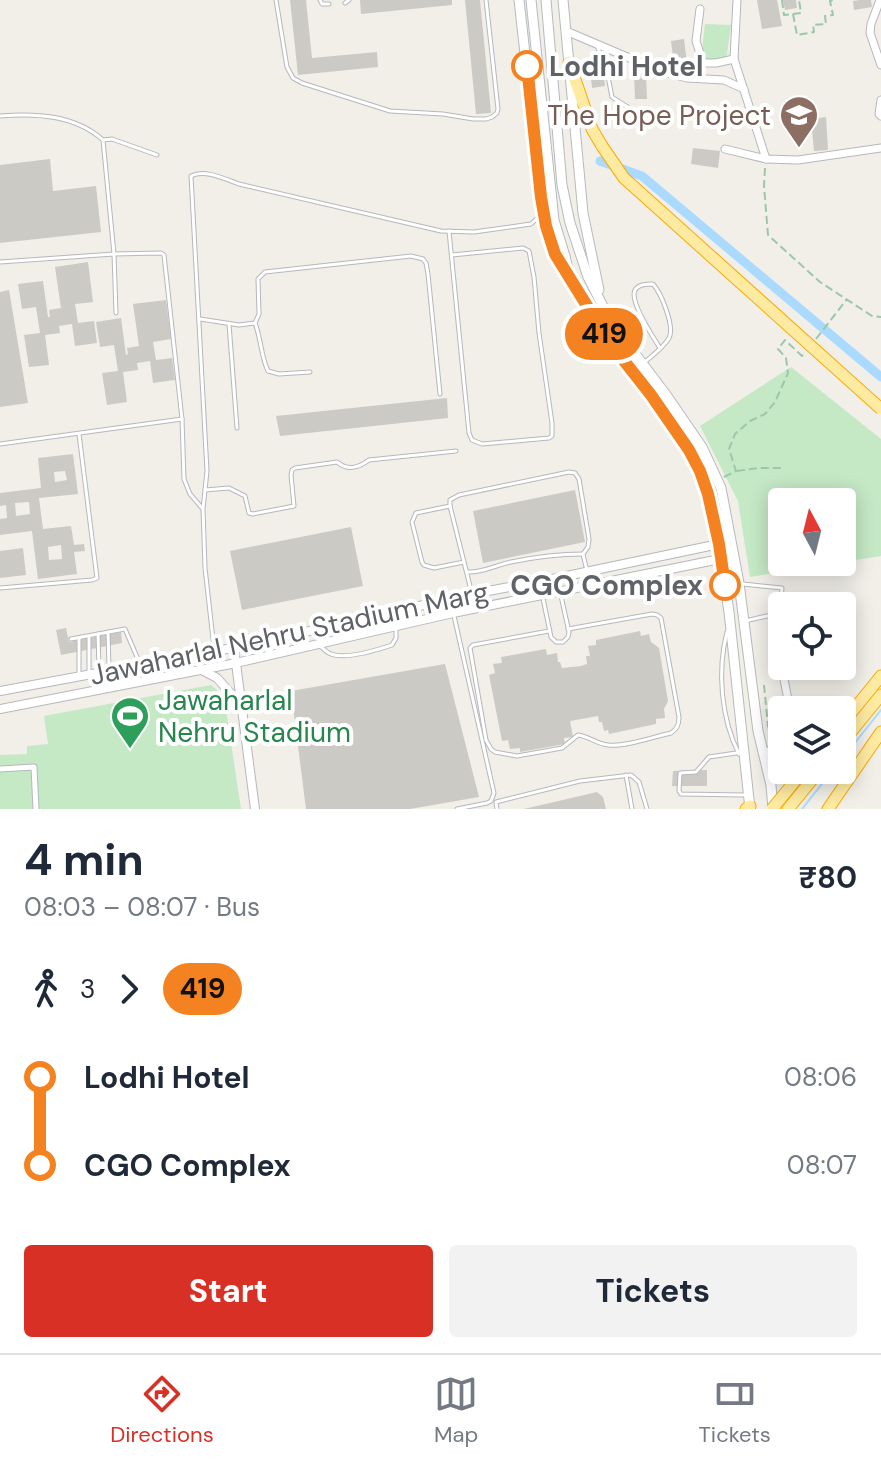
<!DOCTYPE html>
<html lang="en">
<head>
<meta charset="utf-8">
<style>
  body { margin:0; font-family:"DM Sans",sans-serif; background:#f2f2f3; color:#1f2937; height:100vh; display:flex; flex-direction:column; font-size:30px; white-space:nowrap }
  * { box-sizing:border-box; margin:0 }
  p { font-size:26px; color:#747a83 }
  .icon { flex:none; width:44px; height:44px; fill:none; stroke:currentColor; stroke-width:2; stroke-linecap:round; stroke-linejoin:round }
  .map { position:relative; height:809px; overflow:hidden }
  .drawer { display:flex; flex-direction:column; background:#fff; flex:1 }
  .drawer>* { flex:none }
  .badge { padding:0 16px; border-radius:26px; font-size:28px; line-height:52px }
  .needle { width:52px; rotate:353deg }
  .fabs { position:absolute; left:768px; top:488px; display:grid; gap:16px }
  .fabs a { display:grid; place-items:center; width:88px; height:88px; border-radius:8px; background:#fff; box-shadow:0 4px 20px #0003; font-size:40px }
  .map>.badge { position:absolute; translate:-50% -50%; box-shadow:0 0 0 4px #fff }
  .legs { display:flex; align-items:center; gap:12px; height:88px; padding:0 24px; font-size:26px }
  .legs p { margin-inline-start:auto }
  .summary { display:flex; align-items:center; justify-content:space-between; height:136px; padding:0 24px }
  h1 { font-size:44px; font-weight:700; line-height:60px }
  .button { display:flex; gap:16px; margin-top:auto; padding:16px 24px }
  .button a { flex:1; height:92px; border-radius:8px; background:#d93025; color:#fff; font-size:32px; font-weight:700; line-height:92px; text-align:center }
  .button a+a { background:#f2f2f3; color:#1f2937 }
  ul { padding:0 24px; list-style:none }
  li { display:flex; align-items:center; gap:28px; height:88px; font-size:30px }
  li i { display:grid; place-items:center; width:12px; height:100%; margin:0 10px; background:currentColor }
  li i::after { content:''; width:20px; height:20px; margin:-10px; border:6px solid; border-radius:50%; background:#fff }
  li p { margin-inline-start:auto }
  li:first-child i { background:linear-gradient(#0000 50%,currentColor 0) }
  li:last-child i { background:linear-gradient(currentColor 50%,#0000 0) }
  .dock { display:flex; justify-content:space-around; align-items:center; height:112px; border-top:2px solid #e0e1e3; background:#fff; font-size:22px; color:#747a83 }
  .dock a { display:grid; justify-items:center; gap:4px }
  .dock .on { color:#d93025 }
  .map>svg:first-child { display:block }
  .green { fill:#c5e8c5; fill-rule:evenodd }
  .lines { fill:none; stroke-linecap:round; stroke-linejoin:round }
  .stream { stroke:#aadaff; stroke-width:2 }
  .canal { stroke:#aadaff; stroke-width:9 }
  .building { fill:#cccac5; fill-rule:evenodd }
  .service-casing { stroke:#b5b8bc; stroke-width:5 }
  .pedestrian-casing { stroke:#b5b8bc; stroke-width:7 }
  .minor-casing { stroke:#b5b8bc; stroke-width:9 }
  .tertiary-casing { stroke:#b5b8bc; stroke-width:10 }
  .secondary-casing { stroke:#b6babf; stroke-width:11 }
  .trunk-casing { stroke:#f9ab00; stroke-width:13 }
  .path { stroke:#9cc7a9; stroke-width:2; stroke-dasharray:8 4; stroke-linecap:butt }
  .service { stroke:#fff; stroke-width:3 }
  .pedestrian { stroke:#fff; stroke-width:5 }
  .minor { stroke:#fff; stroke-width:7 }
  .tertiary { stroke:#fff; stroke-width:8 }
  .secondary { stroke:#fff; stroke-width:9 }
  .trunk { stroke:#feeaa1; stroke-width:11 }
  .trunk-bridge-casing { stroke:#f9ab00; stroke-width:13; stroke-linecap:butt }
  .trunk-bridge { stroke:#feeaa1; stroke-width:11 }
  .line-1-casing { stroke:#fff; stroke-width:18 }
  .line-1 { stroke:#f58220; stroke-width:12 }
  .stop-1-dot { fill:#fff; stroke:#f58220; stroke-width:4 }
  .labels { text-anchor:middle; stroke-width:8; stroke-linejoin:round; paint-order:stroke }
  .stop-label { font-size:28px; font-weight:bold; fill:#5f6368; stroke:#fff; text-anchor:start }
  .education-label { font-size:28px; fill:#785e54; stroke:#fff; text-anchor:end }
  .street-label { font-size:28px; fill:#5f6368; stroke:#fff }
  .leisure-label { font-size:28px; fill:#27864d; stroke:#fff; text-anchor:start }
</style>
</head>
<body>
<div class="map">
<svg width="881" height="809" viewBox="0 0 881 809">
  <rect width="100%" height="100%" fill="#f1efe8"/>
  <g class="green">
    <path d="M705 24 731 25 726 61 701 60Z"/>
    <path d="M791 367 881 439V556L750 577 738 501 700 426ZM842 502V562H782V502Z"/>
    <path d="M211 685 224 696 241 809H0V755L27 754V746L48 744 44 716Z"/>
  </g>
  <g class="lines">
    <g class="stream">
      <path d="M842 759 881 710"/>
      <path d="M802 809 833 770"/>
    </g>
    <path class="canal" d="M600 161 642 176 881 377"/>
  </g>
  <g class="building">
    <path d="M290 0H306L312 58 377 52 378 67 298 75Z"/>
    <path d="M360 0H452V5L361 14Z"/>
    <path d="M465 0H480L491 113 476 114Z"/>
    <path d="M757 0H777L782 26 762 29Z"/>
    <path d="M783 0H796L797 8 785 10Z"/>
    <path d="M860 0H871L872 7 854 10 853 1Z"/>
    <path d="M684 39 688 71 675 73 671 41Z"/>
    <path d="M603 68 605 86 592 88 590 69Z"/>
    <path d="M634 74H646L647 99H635Z"/>
    <path d="M826 117 828 150 814 151 811 119Z"/>
    <path d="M693 148 720 151 718 168 691 164Z"/>
    <path d="M50 159 53 191 96 186 101 232 0 243V165Z"/>
    <path d="M88 262 93 302 75 304 78 323 94 321 97 343 75 346 72 324 59 326 60 333 45 335 49 365 29 367 24 335 40 333 36 307 22 309 18 284 43 281 48 317H50L49 310 61 308 55 267Z"/>
    <path d="M9 290 28 403 0 407V292Z"/>
    <path d="M166 300 171 339 153 342 156 360 172 358 175 380 153 383 150 361 137 363 138 370 123 372 127 402 107 405 102 373 118 371 114 345 100 347 96 322 121 318 126 355 128 354 127 348 139 346 133 304Z"/>
    <path d="M447 398 448 418 280 436 276 416Z"/>
    <path d="M73 454 78 494 39 498 43 529 71 526 74 545 84 544 85 551 74 552 77 574 38 579 32 531 0 535V519L7 518 6 505 0 506V493L41 488 38 458ZM65 471 67 480 55 482 54 472ZM29 502 30 514 16 516 15 503ZM61 545 62 559 49 560 48 547Z"/>
    <path d="M575 490 585 542 483 563 473 511Z"/>
    <path d="M351 527 363 586 242 610 230 551Z"/>
    <path d="M23 548 26 575 0 578V551Z"/>
    <path d="M799 594 800 606 777 607 776 595Z"/>
    <path d="M66 628 69 642 121 632 122 643 61 655 56 630Z"/>
    <path d="M640 631 641 636 649 634 651 642 659 648 668 701 664 709 665 718 656 719V724L609 734 608 730 604 731 602 722H599L598 716 570 721 573 737 564 738 565 744 520 752V748L510 749 508 740 502 741 489 675 495 673 493 664 502 663 501 657 546 649 547 655 557 653 558 662H560L562 668 581 666 587 664 586 656H590L588 646 596 645V640Z"/>
    <path d="M445 664 479 797 410 809H306L291 691Z"/>
    <path d="M707 770V786H672L673 771Z"/>
    <path d="M597 792 603 797 606 809H524Z"/>
  </g>
  <g class="lines">
    <g class="service-casing">
      <g id="service">
        <path d="M276 0 287 67 293 78 302 83 390 111 443 114 473 119H486L492 117 497 113 498 109 486 0"/>
        <path d="M320 0 322 4H329"/>
        <path d="M345 3 349 0"/>
        <path d="M597 46 606 66 612 97 640 115"/>
        <path d="M0 116C36 113 75 115 103 140L114 254 116 313"/>
        <path d="M103 140 112 139 157 155"/>
        <path d="M449 231 469 433 472 440 482 444 549 438 552 436V423L539 333 534 277 529 251 523 248 452 255"/>
        <path d="M0 262 114 254 161 253 164 255 182 419 184 479 190 494 202 508"/>
        <path d="M200 319 239 325 255 323 259 314 258 279 265 272 411 256 423 259 426 263 428 274 440 394"/>
        <path d="M255 323C261 338 261 357 268 371L279 374 310 372"/>
        <path d="M229 324 237 428"/>
        <path d="M646 361C653 355 664 347 669 338 675 326 661 293 653 284 647 284 639 284 635 290 629 301 653 337 660 348"/>
        <path d="M0 444 182 419"/>
        <path d="M205 490 229 488 245 496 249 513 253 514 294 506 291 475 292 470 295 468 337 462C348 471 358 468 369 460L456 451"/>
        <path d="M450 506 416 513 412 522 422 562 424 565 434 568 464 562"/>
        <path d="M467 572C483 573 495 565 511 562 535 557 558 554 583 554"/>
        <path d="M540 584 551 637 556 642H563L568 637 569 632 557 578"/>
        <path d="M743 584 782 588 780 613 745 621"/>
        <path d="M0 588 92 580 97 578 79 434"/>
        <path d="M472 594 450 506V500L459 495 569 472 575 473 579 479 589 539 588 547 583 554 587 571"/>
        <path d="M454 616 494 793 491 801 487 803 457 809"/>
        <path d="M549 631 473 645 470 648 486 740 491 749 495 752 517 756 562 748 578 735C588 736 597 744 608 745 625 747 653 737 671 733 677 729 679 725 679 717L661 618 657 615 652 614 568 629"/>
        <path d="M108 632 109 668"/>
        <path d="M727 632C717 670 721 719 739 754"/>
        <path d="M98 634 99 669"/>
        <path d="M89 636V671"/>
        <path d="M79 638V673"/>
        <path d="M71 639 125 629 140 664"/>
        <path d="M320 646C324 649 327 653 331 654 346 660 377 650 392 645L396 638V630"/>
        <path d="M214 648 205 568 203 509 207 471 191 176C205 169 225 179 239 184L441 231 474 232 531 224 541 215"/>
        <path d="M743 752 709 757 696 772 680 773 679 791 681 794 745 795"/>
        <path d="M626 775 632 809"/>
        <path d="M497 809 496 802 580 781 631 775 639 782 647 809"/>
      </g>
    </g>
    <g class="pedestrian-casing">
      <path id="pedestrian" d="M0 769 34 767 36 809"/>
    </g>
    <g class="minor-casing">
      <g id="minor">
        <path d="M737 0 734 59 766 159"/>
        <path d="M880 0 871 24 870 33 881 65"/>
        <path d="M700 9 696 41 703 63H716L734 59"/>
        <path d="M566 31 660 71 687 78 724 80 744 89"/>
        <path d="M881 100 879 114 881 116"/>
        <path d="M725 149 766 159 798 160 881 148"/>
        <path d="M782 652 781 664 790 710"/>
        <path d="M764 756 775 745 782 735"/>
      </g>
    </g>
    <g class="tertiary-casing">
      <g id="tertiary">
        <path d="M234 648 255 809"/>
        <path d="M200 669 217 678 241 705"/>
        <path d="M0 691 248 645 472 594 557 578 719 544"/>
        <path d="M0 709 236 663 453 613 720 559"/>
      </g>
    </g>
    <g class="secondary-casing">
      <g id="secondary">
        <path d="M519 0 541 197C546 224 551 249 565 272"/>
        <path d="M531 0 554 220 565 256 571 282 610 343 651 395 689 450 700 471 708 494 719 544 729 612 750 809"/>
        <path d="M546 0 562 185 570 223 588 277 611 322 667 396 702 447 721 488 739 583 758 731 771 785 773 809"/>
        <path d="M563 0 583 213 599 290"/>
      </g>
    </g>
    <g class="trunk-casing">
      <g id="trunk">
        <path d="M569 62 592 129 602 146"/>
        <path d="M842 724 881 676"/>
        <path d="M842 743 881 695"/>
        <path d="M746 809 750 806"/>
        <path d="M788 809 820 770"/>
        <path d="M828 809 881 732"/>
      </g>
    </g>
    <g class="path">
      <path d="M782 0 784 15 801 13 799 0"/>
      <path d="M793 14 797 35 814 32 813 25 826 24 825 16 833 15 830 1 833 0"/>
      <path d="M765 168 764 186 768 235 820 282 872 316 881 317"/>
      <path d="M816 339 847 299"/>
      <path d="M737 471 758 468H782"/>
      <path d="M724 477 736 471 729 449 735 434 750 421 765 414 775 402 788 373 786 358 778 349 785 340 802 356 804 353"/>
      <path d="M764 685 768 726 771 735"/>
    </g>
    <use href="#service" class="service"/>
    <use href="#pedestrian" class="pedestrian"/>
    <use href="#minor" class="minor"/>
    <use href="#tertiary" class="tertiary"/>
    <use href="#secondary" class="secondary"/>
    <use href="#trunk" class="trunk"/>
    <g class="trunk-bridge-casing">
      <g id="trunk-bridge">
        <path d="M602 146 624 178 881 409"/>
        <path d="M772 809 804 770"/>
      </g>
    </g>
    <use href="#trunk-bridge" class="trunk-bridge"/>
  </g>
  <g class="lines">
    <g class="line-1-casing">
      <path id="line-1" d="M527 66 541 197 546 226 555 254 610 343 651 395 689 450 700 471 708 494 719 544 725 585"/>
    </g>
    <use href="#line-1" class="line-1"/>
  </g>
  <defs>
    <g id="school-pin" transform="scale(2)"><path d="M0 17L-7.5 6A9.5 9.5 0 1 1 7.5 6Z" fill="#8d6e63" stroke="#fff"/><path d="M0-5L7-2L0 1L-7-2ZM-4 1L0 2.5L4 1V4Q0 6-4 4Z" fill="#fff"/></g>
    <g id="stadium-pin" transform="scale(2)"><path d="M0 17L-7.5 6A9.5 9.5 0 1 1 7.5 6Z" fill="#2e9e5b" stroke="#fff"/><path d="M0-5a6.5 5 0 1 0 0 10a6.5 5 0 1 0 0-10ZM-3.5-1.8h7v3.6h-7Z" fill="#fff"/></g>
  </defs>
  <g fill-rule="evenodd">
    <use href="#school-pin" x="799" y="115"/>
    <use href="#stadium-pin" x="130" y="716"/>
  </g>
  <g class="stop-1-dot">
    <circle cx="527" cy="66" r="14"/>
    <circle cx="725" cy="585" r="14"/>
  </g>
  <g class="labels">
    <g class="stop-label">
      <text x="549" y="76">Lodhi Hotel</text>
      <text x="703" y="595" text-anchor="end">CGO Complex</text>
    </g>
    <g class="education-label">
      <text x="771" y="125">The Hope Project</text>
    </g>
    <g class="street-label">
      <text transform="translate(289 633) rotate(-12)" y="10">Jawaharlal Nehru Stadium Marg</text>
    </g>
    <g class="leisure-label">
      <text x="158" y="710">Jawaharlal<tspan x="158" dy="32">Nehru Stadium</tspan></text>
    </g>
  </g>
</svg>
<div class="fabs">
<a><svg class="needle" viewBox="-14 -14 28 28"><path d="M0-13l5 13h-10z" fill="#e53935"/><path d="M0 13l5-13h-10z" fill="#747a83"/></svg></a>
<a><svg class="icon" aria-label="locate" viewBox="0 0 24 24"><circle cx="12" cy="12" r="6"/><path d="M12 2v4M12 18v4M2 12h4M18 12h4"/></svg></a>
<a><svg class="icon" aria-label="layers" viewBox="0 0 24 24"><path d="M12 4l9 5-9 5-9-5zM3 14l9 5 9-5"/></svg></a>
</div>
<b class="badge" style="left:604px;top:334px;background:#f58220;color:#111">419</b>
</div>
<section class="drawer">
<div class="summary"><div><h1>4 min</h1><p>08:03 – 08:07 · Bus</p></div><b>₹80</b></div>
<div class="legs"><svg class="icon" aria-label="walk" viewBox="0 0 24 24"><circle cx="13" cy="4" r="2"/><path d="M13 8l-2 6 4 7M11 14l-3 7M7 12l3-4h3l4 4"/></svg>3<svg class="icon" aria-label="forward" viewBox="0 0 24 24"><path d="M9 5l7 7-7 7"/></svg><b class="badge" style="background:#f58220;color:#111">419</b></div>
<ul>
<li><i style="color:#f58220"></i><b>Lodhi Hotel</b><p>08:06</p></li>
<li><i style="color:#f58220"></i><b>CGO Complex</b><p>08:07</p></li>
</ul>
<div class="button"><a>Start</a><a>Tickets</a></div>
</section>
<nav class="dock">
<a class="on"><svg class="icon" aria-label="directions" viewBox="0 0 24 24"><path d="M12 3l9 9-9 9-9-9zM9 14v-3h6M13 9l2 2-2 2"/></svg>Directions</a>
<a><svg class="icon" aria-label="map" viewBox="0 0 24 24"><path d="M3 6l6-2 6 2 6-2v14l-6 2-6-2-6 2zM9 4v14M15 6v14"/></svg>Map</a>
<a><svg class="icon" aria-label="tickets" viewBox="0 0 24 24"><path d="M3 7h18v10H3zM15 7v10"/></svg>Tickets</a>
</nav>
</body>
</html>
